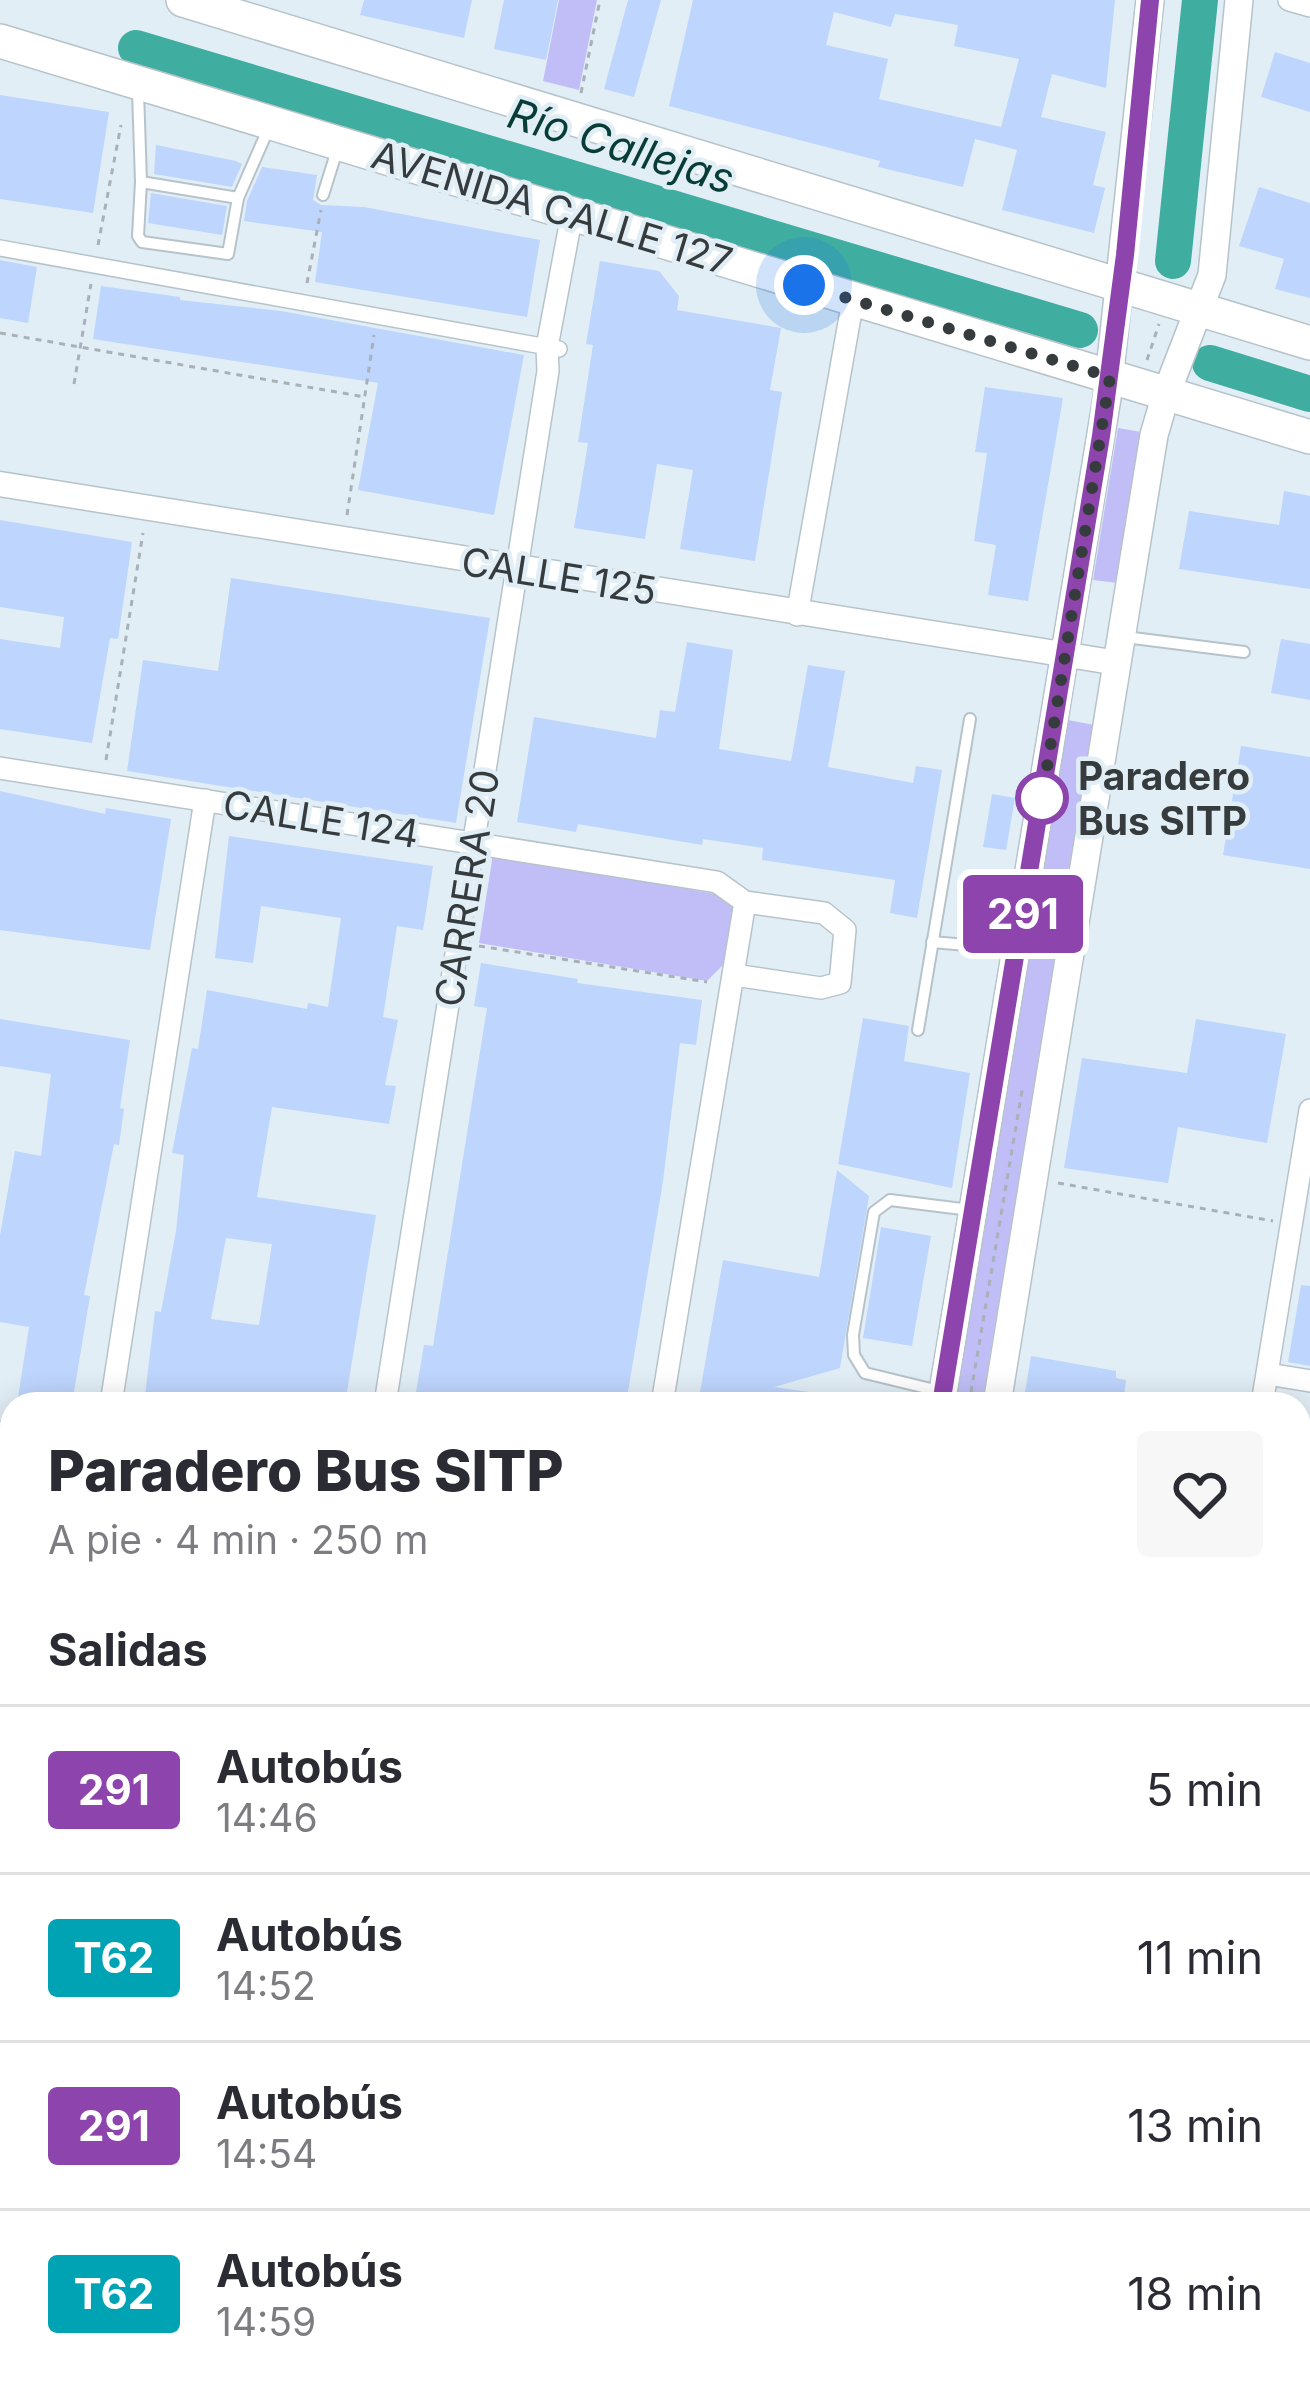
<!DOCTYPE html>
<html lang="es">
<head>
<meta charset="utf-8">
<style>
  body { margin:0; font-family:Inter,sans-serif; background:#f7f7f7; color:#2b2b33; height:100vh; display:flex; flex-direction:column; font-size:45px; white-space:nowrap }
  * { box-sizing:border-box; margin:0 }
  p { font-size:39px; color:#7c7c81 }
  .icon { flex:none; width:66px; height:66px; fill:none; stroke:currentColor; stroke-width:2; stroke-linecap:round; stroke-linejoin:round }
  .map { position:relative; flex:1; overflow:hidden }
  .sheet { position:absolute; left:0px; top:1392px; width:1311px; height:1011px; display:flex; flex-direction:column; background:#fff; border-radius:36px 36px 0 0; box-shadow:0 6px 30px #0003 }
  .sheet>* { flex:none }
  .badge { padding:0 24px; border-radius:9px; font-size:42px; line-height:78px }
  .you { position:absolute; width:60px; height:60px; margin:-30px; border:9px solid #fff; border-radius:50%; background:#1a73e8; box-shadow:0 0 0 18px #1a73e833 }
  .map>.badge { position:absolute; translate:-50% -50%; box-shadow:0 0 0 6px #fff }
  h2 { padding:0 48px; font-size:45px; line-height:108px }
  .round { display:grid; place-items:center; flex:none; width:126px; height:126px; border-radius:12px; background:#f7f7f7 }
  .head { display:flex; align-items:center; justify-content:space-between; height:204px; padding:0 48px }
  h1 { font-size:57px; font-weight:800; line-height:90px }
  ul { padding:0; list-style:none }
  li { display:flex; align-items:center; gap:36px; height:168px; padding:0 48px; border-top:3px solid #e1e1e2 }
  li div { flex:1 }
  li b { display:block; font-size:45px }
  li em { font-style:normal }
  li .badge { min-width:132px; font-weight:700; text-align:center }
  .map>svg:first-child { display:block }
  .green { fill:#c1bef7 }
  .lines { fill:none; stroke-linecap:round; stroke-linejoin:round }
  .river { stroke:#3faea1; stroke-width:36 }
  .building { fill:#bed5fd; fill-rule:evenodd }
  .service-casing { stroke:#b7c3ca; stroke-width:14 }
  .pedestrian-casing { stroke:#b7c3ca; stroke-width:18 }
  .minor-casing { stroke:#b7c3ca; stroke-width:24 }
  .tertiary-casing { stroke:#b7c3ca; stroke-width:27 }
  .secondary-casing { stroke:#b7c3ca; stroke-width:30 }
  .primary-casing { stroke:#b7c3ca; stroke-width:36 }
  .path { stroke:#a7b1b7; stroke-width:3; stroke-dasharray:6 6; stroke-linecap:butt }
  .service { stroke:#fff; stroke-width:10 }
  .pedestrian { stroke:#fff; stroke-width:15 }
  .minor { stroke:#fff; stroke-width:21 }
  .tertiary { stroke:#fff; stroke-width:24 }
  .secondary { stroke:#fff; stroke-width:27 }
  .primary { stroke:#fff; stroke-width:33 }
  .line-casing { stroke:#fff; stroke-width:27 }
  .line { stroke:#8e44ad; stroke-width:18 }
  .walk { stroke:#363b3e; stroke-width:12; stroke-dasharray:0 21.6 }
  .stop-dot { fill:#fff; stroke:#8e44ad; stroke-width:6 }
  .labels { text-anchor:middle; stroke-width:9; stroke-linejoin:round; paint-order:stroke }
  .street-label { font-size:39px; fill:#363b3e; stroke:#e2eef6 }
  .stop-label { font-size:39px; font-weight:bold; fill:#363b3e; stroke:#e2eef6; text-anchor:start }
  .water-label { font-size:42px; font-style:italic; fill:#083c36; stroke:#e2eef6 }
</style>
</head>
<body>
<div class="map">
<svg width="1310" height="2401" viewBox="0 0 1310 2401">
  <rect width="100%" height="100%" fill="#e2eef6"/>
  <g class="green">
    <path d="M559 0H597L579 90 543 81Z"/>
    <path d="M1118 428 1141 432 1117 583 1093 580Z"/>
    <path d="M1068 720 1094 725 982 1404H952Z"/>
    <path d="M493 854 737 898 723 965 707 981 479 943Z"/>
    <path d="M1299 2074 1310 2075V2401H1257L1228 2391H1299Z"/>
  </g>
  <g class="lines">
    <g class="river">
      <path d="M136 48 1080 330"/>
      <path d="M1173 261 1200 0"/>
      <path d="M1210 363 1310 394"/>
    </g>
  </g>
  <g class="building">
    <path d="M364 0H472L464 38 360 15Z"/>
    <path d="M504 0H558L546 60 494 49Z"/>
    <path d="M628 0H661L634 97 604 89Z"/>
    <path d="M693 0H1115L1106 88 1052 74 1041 117 1106 132 1093 185 1105 188 1094 233 1002 210 1017 150 975 139 963 187 878 167 880 161 669 106ZM834 12 891 27 895 14 958 25 954 46 1019 59 1001 127 879 99 888 59 826 45Z"/>
    <path d="M1275 52 1310 63V112L1261 97Z"/>
    <path d="M0 95 109 112 93 213 0 199Z"/>
    <path d="M156 145 236 161 242 164 232 187 154 174Z"/>
    <path d="M262 167 317 175 313 200 321 205 364 207 540 240 527 317 315 282 322 232 244 221 247 201Z"/>
    <path d="M1259 187 1310 203V298L1275 289 1284 259 1239 246Z"/>
    <path d="M151 193 227 206 222 235 148 223Z"/>
    <path d="M0 260 37 267 28 323 0 318Z"/>
    <path d="M600 261 659 271 679 296 677 310 781 328 770 390 782 392 755 561 680 549 693 470 657 464 645 539 574 528 588 443 578 442 593 345 586 344Z"/>
    <path d="M101 286 180 297V300L281 311 524 355 494 515 358 490 378 383 93 339Z"/>
    <path d="M985 387 1063 398 1028 601 988 595 996 545 974 541 987 453 975 452Z"/>
    <path d="M1284 491 1310 496V589L1179 569 1189 511 1279 525Z"/>
    <path d="M0 520 132 542 118 639 110 638 92 743 0 729V639L60 648 64 617 0 607Z"/>
    <path d="M231 578 490 618 456 823 127 771 143 660 218 671Z"/>
    <path d="M1281 639 1310 644V700L1271 693Z"/>
    <path d="M687 642 733 650 719 749 791 761 808 665 845 671 828 767 913 783 916 766 942 770 917 918 890 913 895 880 762 860 763 848 703 839 702 845 578 824 576 832 517 822 534 717 656 738 660 710 675 712Z"/>
    <path d="M1241 746 1310 757V869L1223 855Z"/>
    <path d="M0 791 105 814 106 808 171 819 150 950 0 930Z"/>
    <path d="M992 794 1015 798 1006 850 983 847Z"/>
    <path d="M229 836 433 866 423 930 397 926 383 1017 398 1020 385 1085 396 1086 389 1124 272 1107 257 1197 376 1215 345 1404H144L155 1311 161 1312 176 1231 184 1155 172 1153 192 1048 198 1049 207 990 307 1009 308 1003 328 1007 341 918 261 906 253 963 215 958ZM226 1238 272 1244 259 1325 211 1319Z"/>
    <path d="M481 963 578 979 577 983 702 1000 696 1045 680 1043 663 1181 626 1404H414L424 1345 433 1346 487 1008 474 1006Z"/>
    <path d="M863 1018 909 1026 904 1061 970 1073 952 1188 838 1164Z"/>
    <path d="M0 1019 130 1040 120 1108 124 1109 119 1145 114 1144 84 1295 90 1296 72 1404H17L29 1327 0 1322V1235L15 1151 41 1156 51 1074 0 1066Z"/>
    <path d="M1196 1019 1286 1034 1267 1143 1178 1127 1168 1183 1064 1168 1082 1058 1187 1073Z"/>
    <path d="M837 1170 869 1196 840 1368 774 1387 823 1394V1404H698L723 1260 819 1277Z"/>
    <path d="M881 1227 931 1236 912 1346 863 1338Z"/>
    <path d="M1301 1285 1310 1286V1366L1288 1362Z"/>
    <path d="M1031 1356 1116 1371V1378L1126 1380 1123 1404H1023Z"/>
  </g>
  <g class="lines">
    <g class="service-casing">
      <g id="service">
        <path d="M138 91 141 182 238 198 270 125"/>
        <path d="M141 182 138 236 142 242 228 254 238 198"/>
        <path d="M323 195 338 147"/>
        <path d="M1125 637 1244 652"/>
        <path d="M932 942 1014 949"/>
        <path d="M918 1030 970 719"/>
        <path d="M943 1392 865 1373 854 1355 853 1335 874 1212 890 1200 970 1210"/>
      </g>
    </g>
    <g class="pedestrian-casing">
      <path id="pedestrian" d="M0 248 559 349"/>
    </g>
    <g class="minor-casing">
      <g id="minor">
        <path d="M1289 0 1310 6"/>
        <path d="M797 615 853 300"/>
        <path d="M0 768 717 882 745 902 824 913 845 930 840 983 821 988 734 975"/>
        <path d="M1268 1374 1310 1381"/>
        <path d="M111 1404 205 800"/>
        <path d="M385 1404 548 371 547 347 572 214"/>
        <path d="M662 1404 745 902"/>
        <path d="M1262 1404 1310 1110"/>
        <path d="M1299 1926 1310 1928"/>
        <path d="M0 2026 12 1954"/>
        <path d="M0 2241 12 2243"/>
        <path d="M899 2391 964 2401"/>
        <path d="M218 2401 219 2391"/>
        <path d="M1089 2401 1091 2391"/>
      </g>
    </g>
    <g class="tertiary-casing">
      <g id="tertiary">
        <path d="M0 484 1118 663"/>
        <path d="M0 1434 12 1437"/>
        <path d="M1299 1652 1310 1654"/>
      </g>
    </g>
    <g class="secondary-casing">
      <g id="secondary">
        <path d="M941 1404 1107 398 1150 0"/>
        <path d="M997 1404 1154 435 1166 394 1212 275 1239 0"/>
        <path d="M774 2401 776 2391"/>
        <path d="M826 2401 828 2391"/>
      </g>
    </g>
    <g class="primary-casing">
      <g id="primary">
        <path d="M183 0 1310 343"/>
        <path d="M0 41 1310 437"/>
      </g>
    </g>
    <g class="path">
      <path d="M581 93 600 0"/>
      <path d="M98 245 121 125"/>
      <path d="M307 283 321 210"/>
      <path d="M0 333 365 397"/>
      <path d="M1147 360 1159 324"/>
      <path d="M74 384 91 284"/>
      <path d="M347 515 374 335"/>
      <path d="M106 760 143 533"/>
      <path d="M479 946 707 982"/>
      <path d="M1058 1183 1273 1221"/>
      <path d="M969 1404 1023 1085"/>
      <path d="M0 1804 12 1806"/>
      <path d="M1299 2117 1310 2144"/>
      <path d="M496 2401 498 2391"/>
      <path d="M1306 2401 1310 2385"/>
    </g>
    <use href="#service" class="service"/>
    <use href="#pedestrian" class="pedestrian"/>
    <use href="#minor" class="minor"/>
    <use href="#tertiary" class="tertiary"/>
    <use href="#secondary" class="secondary"/>
    <use href="#primary" class="primary"/>
  </g>
  <g class="lines">
    <g class="line-casing">
      <path id="line" d="M941 1404 1101 436 1125 255 1150 0"/>
    </g>
    <use href="#line" class="line"/>
    <path class="walk" d="M804 285 1110 377 1039 817 1042 798"/>
  </g>
  <circle class="stop-dot" cx="1042" cy="798" r="24"/>
  <g class="labels">
    <g class="street-label">
      <text transform="translate(552 208) rotate(17)" y="14">AVENIDA CALLE 127</text>
      <text transform="translate(559 576) rotate(9)" y="14">CALLE 125</text>
      <text transform="translate(321 819) rotate(9)" y="14">CALLE 124</text>
      <text transform="translate(467 888) rotate(-81)" y="14">CARRERA 20</text>
    </g>
    <g class="stop-label">
      <text x="1078" y="790">Paradero<tspan x="1078" dy="45">Bus SITP</tspan></text>
    </g>
    <g class="water-label">
      <text transform="translate(621 146) rotate(17)" y="15">Río Callejas</text>
    </g>
  </g>
</svg>
<div class="you" style="left:804px;top:285px"></div>
<b class="badge" style="left:1023px;top:914px;background:#8e44ad;color:#fff">291</b>
<section class="sheet">
<div class="head"><div><h1>Paradero Bus SITP</h1><p>A pie · 4 min · 250 m</p></div><a class="round"><svg class="icon" aria-label="heart" viewBox="0 0 24 24"><path d="M12 20l-8-8c-3-5 5-10 8-4 3-6 11-1 8 4z"/></svg></a></div>
<h2>Salidas</h2>
<ul>
<li><span class="badge" style="background:#8e44ad;color:#fff">291</span><div><b>Autobús</b><p>14:46</p></div><em>5 min</em></li>
<li><span class="badge" style="background:#00a3b4;color:#fff">T62</span><div><b>Autobús</b><p>14:52</p></div><em>11 min</em></li>
<li><span class="badge" style="background:#8e44ad;color:#fff">291</span><div><b>Autobús</b><p>14:54</p></div><em>13 min</em></li>
<li><span class="badge" style="background:#00a3b4;color:#fff">T62</span><div><b>Autobús</b><p>14:59</p></div><em>18 min</em></li>
</ul>
</section>
</div>
</body>
</html>
